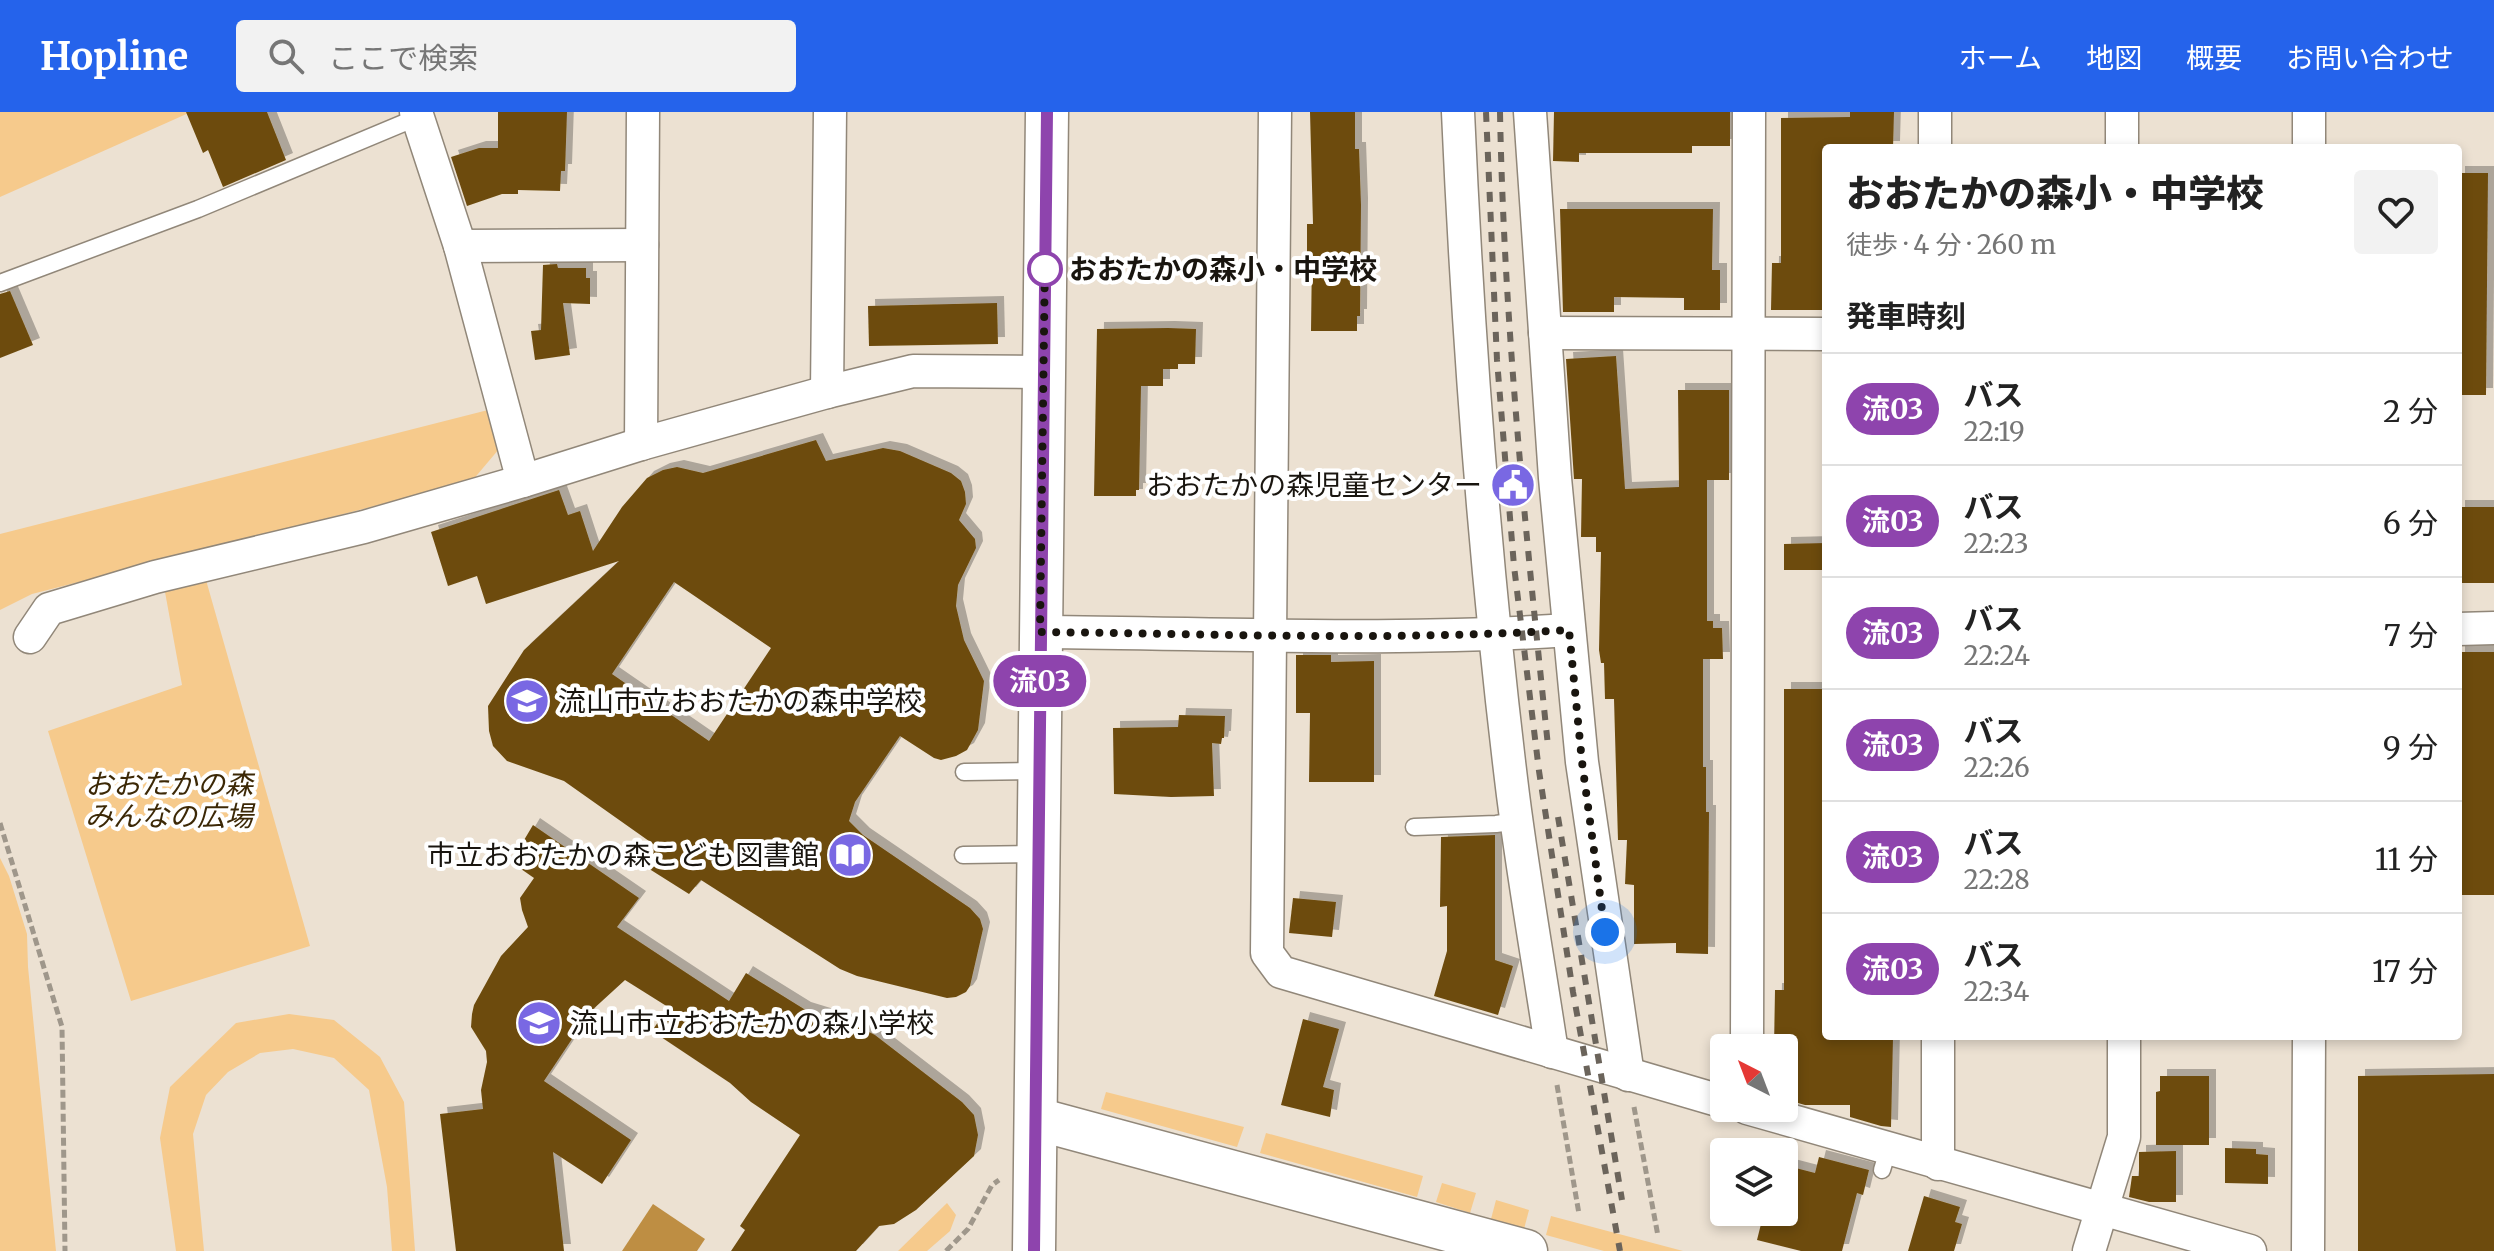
<!DOCTYPE html>
<html lang="ja">
<head>
<meta charset="utf-8">
<style>
  body { margin:0; font-family:Merriweather,"Noto Sans JP",serif; background:#f2f2f2; color:#222; height:100vh; display:flex; flex-direction:column; font-size:30px; white-space:nowrap }
  * { box-sizing:border-box; margin:0 }
  p { font-size:26px; color:#767676 }
  .icon { flex:none; width:44px; height:44px; fill:none; stroke:currentColor; stroke-width:2; stroke-linecap:round; stroke-linejoin:round }
  .map { position:relative; flex:1; overflow:hidden }
  .drawer { position:absolute; left:1822px; top:32px; width:640px; height:896px; display:flex; flex-direction:column; background:#fff; border-radius:8px; box-shadow:0 4px 12px #0003 }
  .drawer>* { flex:none }
  .badge { padding:0 16px; border-radius:26px; font-size:28px; line-height:52px }
  .needle { width:52px; rotate:318deg }
  .controls { position:absolute; left:1710px; top:922px; display:grid; gap:16px }
  .controls a { display:grid; place-items:center; width:88px; height:88px; border-radius:8px; background:#fff; box-shadow:0 4px 12px #0003; font-size:40px }
  .you { position:absolute; width:40px; height:40px; margin:-20px; border:6px solid #fff; border-radius:50%; background:#1a73e8; box-shadow:0 0 0 12px #1a73e833 }
  .map>.badge { position:absolute; translate:-50% -50%; box-shadow:0 0 0 4px #fff }
  h2 { padding:0 24px; font-size:30px; line-height:72px }
  .round { display:grid; place-items:center; flex:none; width:84px; height:84px; border-radius:8px; background:#f2f2f2 }
  .headline { display:flex; align-items:center; justify-content:space-between; height:136px; padding:0 24px }
  h1 { font-size:38px; font-weight:800; line-height:60px }
  ul { padding:0; list-style:none }
  li { display:flex; align-items:center; gap:24px; height:112px; padding:0 24px; border-top:2px solid #e0e0e0 }
  li div { flex:1 }
  li b { display:block; font-size:30px }
  li em { font-style:normal }
  li .badge { min-width:88px; font-weight:700; text-align:center }
  header { display:flex; align-items:center; gap:48px; box-sizing:border-box; height:112px; padding:0 40px; background:#2563eb; color:#fff }
  header strong { font-size:38px }
  nav { display:flex; gap:44px; margin-inline-start:auto; font-size:28px }
  .search { width:560px; height:72px; background:#f2f2f2; display:flex; align-items:center; gap:20px; box-sizing:border-box; padding:0 28px; border-radius:8px; color:#767676; font-size:30px }
  .map>svg:first-child { display:block }
  .green { fill:#f6ca8c }
  .water { fill:#be8e43 }
  .building { fill:#6d4b0c; fill-rule:evenodd; filter:url(#shadow) }
  .lines { fill:none; stroke-linecap:round; stroke-linejoin:round }
  .service-casing { stroke:#918779; stroke-width:19 }
  .minor-casing { stroke:#918779; stroke-width:35 }
  .tertiary-casing { stroke:#918779; stroke-width:45 }
  .path { stroke:#9f978b; stroke-width:5; stroke-dasharray:8 4; stroke-linecap:butt }
  .service { stroke:#fff; stroke-width:16 }
  .minor { stroke:#fff; stroke-width:32 }
  .tertiary { stroke:#fff; stroke-width:42 }
  .rail { stroke:#6b645b; stroke-width:6; stroke-dasharray:10 10; stroke-linecap:butt }
  .line-casing { stroke:#fff; stroke-width:18 }
  .line { stroke:#8e44ad; stroke-width:12 }
  .walk { stroke:#19150f; stroke-width:8; stroke-dasharray:0 14.4 }
  .stop-dot { fill:#fff; stroke:#8e44ad; stroke-width:4 }
  .labels { text-anchor:middle; stroke-width:8; stroke-linejoin:round; paint-order:stroke }
  .stop-label { font-size:28px; font-weight:bold; fill:#19150f; stroke:#fff; text-anchor:start }
  .poi-label { font-size:28px; fill:#19150f; stroke:#fff; text-anchor:end }
  .park-label { font-size:28px; font-style:italic; fill:#3c2806; stroke:#fff }
</style>
</head>
<body>
<header>
<strong>Hopline</strong>
<div class="search"><svg class="icon" aria-label="search" viewBox="0 0 24 24"><circle cx="10" cy="10" r="6"/><path d="M15 15l6 6"/></svg>ここで検索</div>
<nav><a>ホーム</a><a>地図</a><a>概要</a><a>お問い合わせ</a></nav>
</header>
<div class="map">
<svg width="2494" height="1139" viewBox="0 0 2494 1139">
  <defs>
    <filter id="shadow"><feDropShadow dx="7" dy="-7" stdDeviation="0" flood-color="#0004"/></filter>
  </defs>
  <rect width="100%" height="100%" fill="#ece1d2"/>
  <g class="green">
    <path d="M0 0H191L0 85Z"/>
    <path d="M488 298 499 337 472 369 32 482 0 498V422Z"/>
    <path d="M206 468 310 834 131 889 48 619 182 573 165 480Z"/>
    <path d="M0 746 9 764 27 822 28 855 56 1139H0Z"/>
    <path d="M289 902 334 908 380 945 404 990 415 1139H392L387 1075 369 978 334 946 293 937 260 941 228 960 206 983 193 1022 204 1139H176L160 1026 170 975 236 911Z"/>
    <path d="M1106 980 1244 1015 1237 1035 1101 997Z"/>
    <path d="M1266 1021 1423 1064 1417 1085 1260 1041Z"/>
    <path d="M1442 1071 1476 1081 1470 1101 1436 1090Z"/>
    <path d="M1496 1088 1529 1098 1524 1117 1491 1107Z"/>
    <path d="M947 1091 956 1103 950 1119 927 1139H898Z"/>
    <path d="M1551 1104 1683 1139H1604L1546 1123Z"/>
  </g>
  <path class="water" d="M653 1092 705 1127 697 1139H622Z"/>
  <g class="building">
    <path d="M186 0H267L286 48 223 75 208 38 203 41Z"/>
    <path d="M498 0H567L565 59H561L560 79 518 78V82H502L467 94 451 45 479 36H498Z"/>
    <path d="M1310 0H1355V37H1359L1361 93 1360 204H1357V219H1311L1312 144 1307 145V112H1313Z"/>
    <path d="M1554 0H1730V34H1692V41H1579V50L1553 49Z"/>
    <path d="M1850 0H1894L1893 36H1826V198H1771L1772 151H1781V6L1850 5Z"/>
    <path d="M2458 61H2488L2486 283H2458Z"/>
    <path d="M1560 97H1713L1712 158H1720V198H1684V186L1614 185V200H1563Z"/>
    <path d="M557 152 558 156H586V166H590V192L563 191 570 243 535 248 531 219 541 218 543 153Z"/>
    <path d="M10 179 33 233 0 246V182Z"/>
    <path d="M997 191 998 232 869 234 868 194Z"/>
    <path d="M1168 216 1196 217 1195 252H1178V257H1163V274H1141L1139 378H1136V384H1094L1097 217Z"/>
    <path d="M1616 244 1625 377 1679 375 1678 278H1729V368H1707V509H1713V516H1722L1723 547H1703V655H1706V700H1709L1708 842 1676 841V831L1634 832V773L1625 772 1627 728H1618L1614 587H1605L1604 551H1601L1599 538 1601 440H1596V425H1581L1582 367H1574L1566 247Z"/>
    <path d="M816 328 826 349 883 336 900 339 951 361 961 369 965 380 966 392 959 408 975 427 976 436 958 473 956 494 964 528 984 569 978 618 967 638 956 644 941 648 934 646 900 624 855 690 849 709 863 723 970 796 980 807 983 817 970 874 966 880 956 885 947 886 857 864 840 857 701 768 689 782 643 753 656 734 564 669 507 649 493 634 489 619 488 594 524 538 619 449 486 492 477 464 448 474 431 420 559 378 568 403 580 399 593 439 622 395 647 366 663 358 677 355 703 361ZM674 470 771 536 709 629 612 562Z"/>
    <rect x="2458" y="395" width="36" height="76"/>
    <path d="M1826 431V458H1784V432Z"/>
    <rect x="2458" y="540" width="36" height="243"/>
    <path d="M1296 543H1331V550L1374 549V670H1309L1310 601H1296Z"/>
    <path d="M1784 577H1826V926H1893L1891 1015 1881 1014 1850 1005V993H1805L1784 987V936H1774L1775 878H1784Z"/>
    <path d="M1179 603 1225 604 1224 626H1222L1221 632 1212 631 1214 684 1171 685 1114 682 1113 616 1178 615Z"/>
    <path d="M533 713 639 786 617 815 729 889 746 861 804 897 853 912 875 923 962 990 974 1003 978 1023 974 1044 916 1098 894 1112 879 1114 856 1139H731L745 1118 740 1114 800 1023 751 990 730 971 652 919 668 895 625 868 590 900 544 969 631 1028 602 1072 553 1040 564 1139H456L440 1002 483 997 481 978 487 950 486 939 471 915 472 902 474 893 501 844 528 815 522 798 520 786 534 766 511 750Z"/>
    <path d="M1495 723V848L1513 854 1498 903 1434 884 1447 839V794L1440 795 1441 725Z"/>
    <path d="M1293 786 1336 790 1332 825 1289 821Z"/>
    <path d="M1303 907 1339 917 1323 975 1334 978 1330 1005 1281 993Z"/>
    <path d="M2494 962V1139H2358V964Z"/>
    <path d="M2160 964H2209V1033H2156V980L2160 979Z"/>
    <path d="M2225 1036 2256 1037V1042L2268 1043V1072L2225 1071Z"/>
    <path d="M2176 1039V1090H2149L2129 1085 2132 1064H2139V1040Z"/>
    <path d="M1819 1045 1869 1058 1863 1083 1857 1081 1842 1139H1801L1757 1128 1764 1100H1784V1053L1815 1061Z"/>
    <path d="M1924 1084 1960 1095 1955 1110 1962 1112 1954 1139H1908Z"/>
  </g>
  <g class="lines">
    <g class="service-casing">
      <g id="service">
        <path d="M0 171 198 97 418 5"/>
        <path d="M964 660 1038 659"/>
        <path d="M1414 715 1496 712 1517 709"/>
        <path d="M963 743 1037 742"/>
        <path d="M1882 1058 1888 1038"/>
      </g>
    </g>
    <g class="minor-casing">
      <g id="minor">
        <path d="M1275 0 1267 841 1281 860 1724 990"/>
        <path d="M1458 0C1468 228 1485 456 1513 683 1524 769 1539 854 1552 940"/>
        <path d="M1530 0 1555 366 1582 650 1628 963"/>
        <path d="M2122 0V36"/>
        <path d="M1935 36V0"/>
        <path d="M2309 36V0"/>
        <path d="M460 134 642 133"/>
        <path d="M1545 221 1826 222"/>
        <path d="M827 280 830 0"/>
        <path d="M641 332 643 0"/>
        <path d="M523 369 641 332 827 280 913 259 1043 260"/>
        <path d="M2458 517 2494 516"/>
        <path d="M1040 520C1217 521 1393 530 1569 518"/>
        <path d="M30 525 49 497 155 465 364 415 523 369 460 134 416 0"/>
        <path d="M1747 936 1749 0"/>
        <path d="M1747 996 2250 1139"/>
        <path d="M1938 1052V924"/>
        <path d="M2089 1139 2124 1025V924"/>
        <path d="M2308 1139 2309 924"/>
      </g>
    </g>
    <g class="tertiary-casing">
      <g id="tertiary">
        <path d="M1037 1007 1526 1139"/>
        <path d="M1034 1139 1047 0"/>
      </g>
    </g>
    <g class="path">
      <path d="M0 711 62 915 65 1139"/>
      <path d="M1557 973 1579 1102"/>
      <path d="M1634 995 1658 1124"/>
      <path d="M946 1139 968 1117 992 1073 999 1068"/>
    </g>
    <use href="#service" class="service"/>
    <use href="#minor" class="minor"/>
    <use href="#tertiary" class="tertiary"/>
    <g class="rail">
      <path d="M1486 0 1497 248 1514 454 1539 659 1573 880 1620 1139"/>
      <path d="M1500 0C1504 212 1526 423 1548 634"/>
      <path d="M1558 705 1622 1088"/>
    </g>
  </g>
  <g class="lines">
    <g class="line-casing">
      <path id="line" d="M1034 1139 1047 0"/>
    </g>
    <use href="#line" class="line"/>
    <path class="walk" d="M1045 157V145L1040 520C1217 522 1393 529 1569 518L1582 650 1605 820"/>
  </g>
  <defs>
    <g id="civic-disc" transform="scale(2.3)"><circle r="9.5" fill="#7968e3" stroke="#fff"/><path d="M-.6-6.5H3V-4.5H.6V-3L4-1V1h2V6H-6V1h2V-1L-.6-3ZM-1.2 2.5V6h2.4V2.5Z" fill="#fff"/></g>
    <g id="school-disc" transform="scale(2.3)"><circle r="9.5" fill="#7968e3" stroke="#fff"/><path d="M0-5L7-2L0 1L-7-2ZM-4 1L0 2.5L4 1V4Q0 6-4 4Z" fill="#fff"/></g>
    <g id="library-disc" transform="scale(2.3)"><circle r="9.5" fill="#7968e3" stroke="#fff"/><path d="M-6-4Q-3-5.5-.7-3.5V5Q-3 3-6 4ZM6-4Q3-5.5 .7-3.5V5Q3 3 6 4Z" fill="#fff"/></g>
  </defs>
  <g fill-rule="evenodd">
    <use href="#civic-disc" x="1513" y="373"/>
    <use href="#school-disc" x="527" y="589"/>
    <use href="#library-disc" x="850" y="743"/>
    <use href="#school-disc" x="539" y="911"/>
  </g>
  <circle class="stop-dot" cx="1045" cy="157" r="16"/>
  <g class="labels">
    <g class="stop-label">
      <text x="1069" y="167">おおたかの森小・中学校</text>
    </g>
    <g class="poi-label">
      <text x="1482" y="383">おおたかの森児童センター</text>
      <text x="558" y="599" text-anchor="start">流山市立おおたかの森中学校</text>
      <text x="819" y="753">市立おおたかの森こども図書館</text>
      <text x="570" y="921" text-anchor="start">流山市立おおたかの森小学校</text>
    </g>
    <g class="park-label">
      <text x="169" y="682">おおたかの森<tspan x="169" dy="32">みんなの広場</tspan></text>
    </g>
  </g>
</svg>
<div class="controls">
<a><svg class="needle" viewBox="-14 -14 28 28"><path d="M0-13l5 13h-10z" fill="#e53935"/><path d="M0 13l5-13h-10z" fill="#767676"/></svg></a>
<a><svg class="icon" aria-label="layers" viewBox="0 0 24 24"><path d="M12 4l9 5-9 5-9-5zM3 14l9 5 9-5"/></svg></a>
</div>
<div class="you" style="left:1605px;top:820px"></div>
<b class="badge" style="left:1040px;top:569px;background:#8e44ad;color:#fff">流03</b>
<section class="drawer">
<div class="headline"><div><h1>おおたかの森小・中学校</h1><p>徒歩 · 4 分 · 260 m</p></div><a class="round"><svg class="icon" aria-label="heart" viewBox="0 0 24 24"><path d="M12 20l-8-8c-3-5 5-10 8-4 3-6 11-1 8 4z"/></svg></a></div>
<h2>発車時刻</h2>
<ul>
<li><span class="badge" style="background:#8e44ad;color:#fff">流03</span><div><b>バス</b><p>22:19</p></div><em>2 分</em></li>
<li><span class="badge" style="background:#8e44ad;color:#fff">流03</span><div><b>バス</b><p>22:23</p></div><em>6 分</em></li>
<li><span class="badge" style="background:#8e44ad;color:#fff">流03</span><div><b>バス</b><p>22:24</p></div><em>7 分</em></li>
<li><span class="badge" style="background:#8e44ad;color:#fff">流03</span><div><b>バス</b><p>22:26</p></div><em>9 分</em></li>
<li><span class="badge" style="background:#8e44ad;color:#fff">流03</span><div><b>バス</b><p>22:28</p></div><em>11 分</em></li>
<li><span class="badge" style="background:#8e44ad;color:#fff">流03</span><div><b>バス</b><p>22:34</p></div><em>17 分</em></li>
</ul>
</section>
</div>
</body>
</html>
